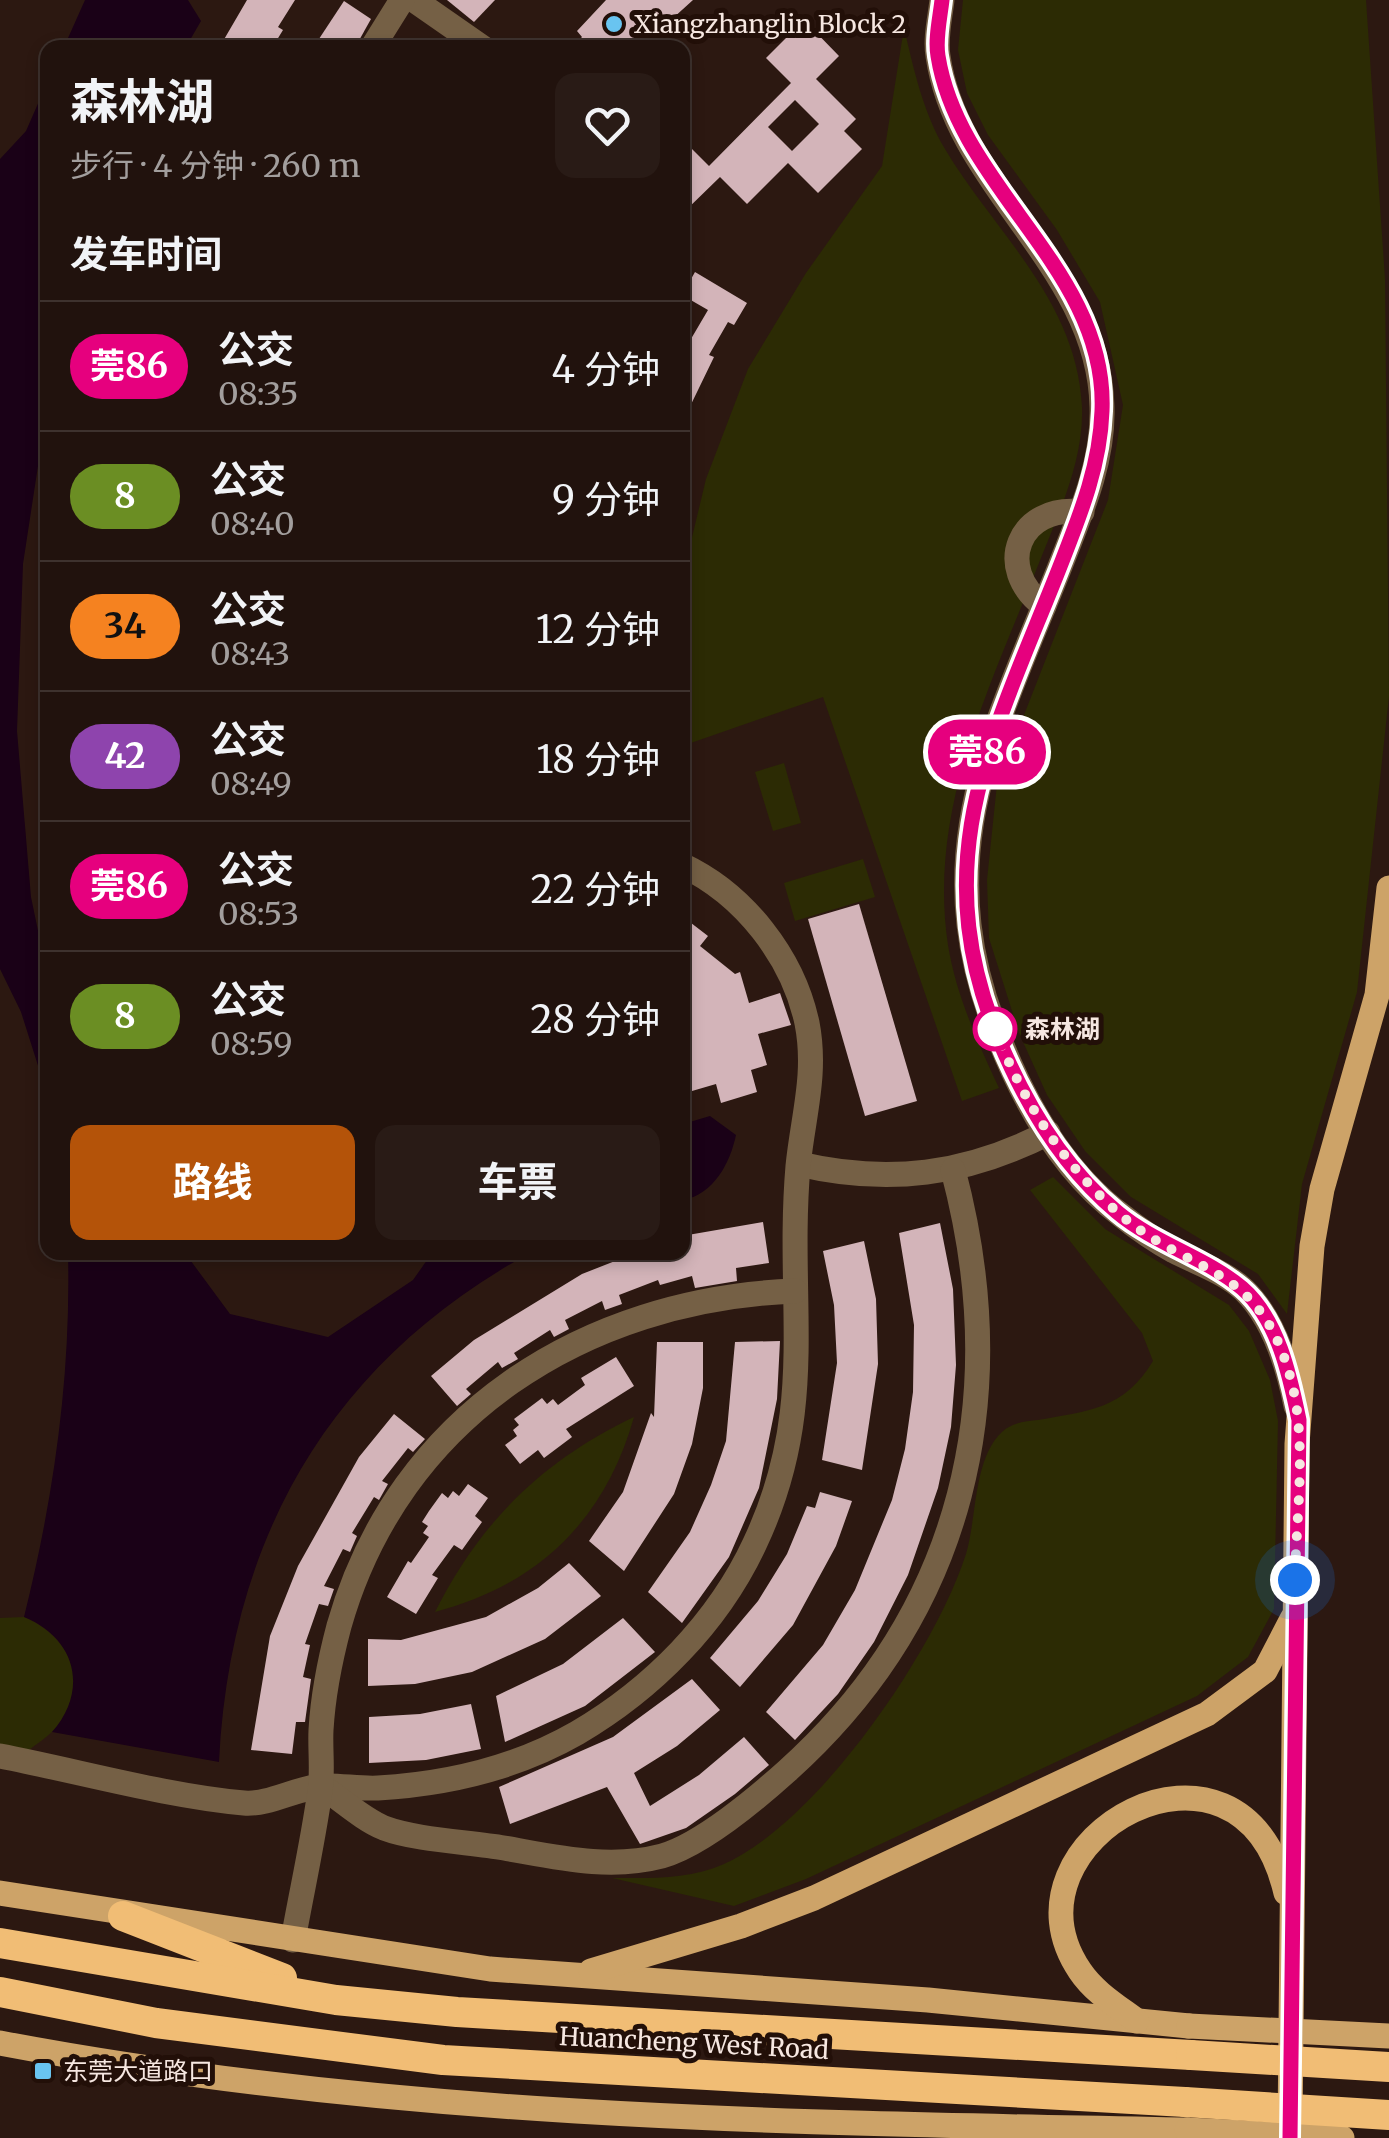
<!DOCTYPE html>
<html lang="zh">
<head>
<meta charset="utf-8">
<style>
  body { margin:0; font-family:Merriweather,"Noto Sans SC",serif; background:#291b16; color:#f1f3f6; height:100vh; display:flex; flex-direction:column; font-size:38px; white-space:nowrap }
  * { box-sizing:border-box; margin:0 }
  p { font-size:32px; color:#a29e9d }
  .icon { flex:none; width:55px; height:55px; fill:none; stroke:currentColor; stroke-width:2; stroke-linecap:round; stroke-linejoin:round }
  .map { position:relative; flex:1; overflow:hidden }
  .panel { position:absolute; left:40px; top:40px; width:650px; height:1220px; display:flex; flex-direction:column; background:#21120d; border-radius:20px; box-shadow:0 5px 15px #0003,0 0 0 2px #3e322e }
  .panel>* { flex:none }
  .badge { padding:0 20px; border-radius:32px; font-size:35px; line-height:65px }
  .you { position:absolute; width:50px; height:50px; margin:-25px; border:8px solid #fff; border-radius:50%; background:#1a73e8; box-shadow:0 0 0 15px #1a73e833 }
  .map>.badge { position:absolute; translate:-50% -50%; box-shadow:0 0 0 5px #fff }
  h2 { padding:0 30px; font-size:38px; line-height:90px }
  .round { display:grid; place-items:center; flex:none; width:105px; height:105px; border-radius:20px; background:#291b16 }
  .headline { display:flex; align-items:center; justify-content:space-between; height:170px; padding:0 30px }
  h1 { font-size:48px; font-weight:700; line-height:75px }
  .action { display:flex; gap:20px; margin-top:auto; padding:20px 30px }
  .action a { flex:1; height:115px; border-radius:20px; background:#b45309; color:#fff; font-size:40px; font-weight:700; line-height:115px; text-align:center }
  .action a+a { background:#291b16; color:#f1f3f6 }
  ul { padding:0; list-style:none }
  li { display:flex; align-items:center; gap:30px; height:130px; padding:0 30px; border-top:2px solid #3e322e }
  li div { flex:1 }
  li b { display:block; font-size:38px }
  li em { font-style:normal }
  li .badge { min-width:110px; font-weight:700; text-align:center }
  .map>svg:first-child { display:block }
  .green { fill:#2c2b04 }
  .water { fill:#1a0117 }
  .building { fill:#d3b4b9; fill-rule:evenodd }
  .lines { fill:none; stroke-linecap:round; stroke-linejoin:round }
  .minor { stroke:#756045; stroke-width:25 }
  .major { stroke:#cda368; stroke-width:25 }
  .highway { stroke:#f1bd75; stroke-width:30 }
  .major-bridge { stroke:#cda368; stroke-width:25 }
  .highway-bridge { stroke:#f1bd75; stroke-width:30 }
  .line-casing { stroke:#fff; stroke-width:22 }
  .line { stroke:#e6007e; stroke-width:15 }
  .walk { stroke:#f6e7e1; stroke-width:10; stroke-dasharray:0 18 }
  .poi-dot { fill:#69c4f0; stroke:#220f08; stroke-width:4 }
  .stop-dot { fill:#fff; stroke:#e6007e; stroke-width:5 }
  .labels { text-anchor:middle; stroke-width:10; stroke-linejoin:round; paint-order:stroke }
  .poi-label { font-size:25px; fill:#f6e7e1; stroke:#220f08; text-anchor:start }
  .stop-label { font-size:25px; font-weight:bold; fill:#f6e7e1; stroke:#220f08; text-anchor:start }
  .street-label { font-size:25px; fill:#f6e7e1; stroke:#220f08 }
</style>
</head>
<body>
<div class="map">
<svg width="1389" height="2138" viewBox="0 0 1389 2138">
  <rect width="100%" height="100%" fill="#2c1811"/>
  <g class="green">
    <path d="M963 0H1366L1385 279 1389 696 1357 992 1302 1184 1287 1314 1258 1274 1131 1197 1085 1151 1047 1095 1019 1033 989 938 987 880 997 784 1108 500 1123 405 1100 302 1057 230 988 135 967 93 958 50Z"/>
    <path d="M904 28C914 70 923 112 945 149 996 234 1077 301 1082 407 1084 464 1055 521 1035 573 987 693 928 813 948 945 956 995 978 1043 999 1088L962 1101 823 697 688 744 683 727V575L706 479 748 369 806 273 882 166Z"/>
    <path d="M784 763 801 823 773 831 755 772Z"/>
    <path d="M863 859 875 897 795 921 784 883Z"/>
    <path d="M1053 1177 1105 1229 1229 1305 1249 1331 1270 1380 1278 1421 1274 1609 1248 1657 1197 1696 806 1879 734 1906 612 1878C649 1878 689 1880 724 1864 818 1822 935 1651 966 1554 977 1518 973 1459 1002 1432 1011 1423 1026 1421 1038 1420 1089 1411 1124 1409 1153 1361L1142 1333 1030 1190Z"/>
    <path d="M634 1417C605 1520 538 1585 435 1612 481 1521 542 1461 634 1417Z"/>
    <path d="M24 1617C66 1634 92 1680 62 1721 52 1734 38 1743 25 1753L0 1748V1618Z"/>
  </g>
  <g class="water">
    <path d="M85 0H188L201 21 186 47H64Z"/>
    <path d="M47 83V407L23 564 17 731 31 897 47 974V1094L21 1012 0 969V159L26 131Z"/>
    <path d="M710 1116 736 1135C730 1163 714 1194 683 1200V1124Z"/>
    <path d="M68 1253H185L230 1314 328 1337 413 1280 432 1253H530C331 1362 230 1537 219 1762L52 1732C89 1690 76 1638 24 1617 54 1496 71 1377 68 1253Z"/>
  </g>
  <g class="building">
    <path d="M247 0H295L278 27 283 30 272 48H219Z"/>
    <path d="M447 0H495L474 22Z"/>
    <path d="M606 0H693L640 48H572L582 37 577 31Z"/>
    <path d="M344 1 371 19 357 44 313 48Z"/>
    <path d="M804 20 839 56 816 79 856 119 844 131 862 149 818 193 788 163 747 204 720 177 682 214V139L709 166 791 83 766 58ZM795 100 819 124 792 151 768 127Z"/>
    <path d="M695 272 747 303 734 325 728 322 709 355 714 357 682 423V341L688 344 708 310 682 295Z"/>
    <path d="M859 904 917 1101 865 1116 808 919Z"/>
    <path d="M682 916 708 936 700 946 735 974 740 972 749 1003 780 993 791 1025 758 1034 767 1065 751 1070 757 1092 721 1103 716 1084 692 1091 682 1059Z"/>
    <path d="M763 1222 769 1263 736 1268 737 1281 695 1288 692 1276 660 1285 658 1280 619 1295 622 1304 605 1310 602 1301 565 1320 569 1329 554 1337 550 1330 514 1353 518 1359 502 1368 498 1362 466 1389 471 1394 457 1406 431 1376 474 1340 582 1274 638 1252H682V1236Z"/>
    <path d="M940 1223 953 1289 956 1365 951 1427 938 1488 908 1575 874 1642 838 1694 795 1740 766 1712 823 1645 855 1590 892 1500 905 1449 913 1392 914 1325 899 1233Z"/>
    <path d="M864 1241 876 1299 878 1364 862 1470 822 1460 837 1363 834 1305 823 1251Z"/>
    <path d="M780 1341 777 1399 759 1488 729 1557 682 1623 648 1592 690 1532 711 1485 726 1441 735 1342Z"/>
    <path d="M657 1342H703V1388L692 1444 674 1494 624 1571 589 1541 623 1492 651 1413 654 1417Z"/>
    <path d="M616 1357 634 1386 566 1429 572 1437 544 1458 538 1450 520 1464 505 1445 517 1436 513 1430 519 1425 514 1419 542 1398 547 1404 553 1399 558 1405 585 1385 581 1378Z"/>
    <path d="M394 1414 425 1439 413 1452 408 1448 382 1481 388 1484 379 1500 374 1497 352 1533 357 1536 350 1552 343 1549 324 1586 334 1589 328 1606 319 1604 305 1644 310 1645 303 1677 311 1679 305 1722H296L292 1754 251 1750 270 1636 298 1566 359 1457Z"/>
    <path d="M468 1484 488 1498 475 1516 482 1522 462 1550 454 1545 432 1575 438 1578 416 1614 387 1597 408 1561 411 1563 429 1537 423 1533 428 1526 422 1522 429 1511 442 1493 448 1498 453 1491 459 1496Z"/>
    <path d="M820 1492 852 1501 836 1546 793 1625 740 1687 710 1658 758 1601 787 1554 807 1506 815 1508Z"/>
    <path d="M569 1563 601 1596 545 1639 472 1672 415 1684 368 1686V1639L401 1640 486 1617 538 1588Z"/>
    <path d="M623 1618 655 1652 585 1706 505 1742 496 1696 563 1664Z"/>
    <path d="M692 1679 720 1710 677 1746 634 1773 650 1806 699 1775 744 1737 769 1765 735 1794 686 1828 640 1844 607 1787 510 1824 499 1787 613 1737Z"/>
    <path d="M471 1704 481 1749 426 1760 369 1763V1717L420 1714Z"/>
  </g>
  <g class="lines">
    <g class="minor">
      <path d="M414 0 483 48"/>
      <path d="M942 0C940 18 935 38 938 56 957 189 1099 266 1102 407 1104 463 1079 517 1059 569 992 737 925 856 999 1038 1025 1104 1064 1172 1121 1215 1137 1228 1156 1241 1174 1251 1197 1263 1225 1272 1244 1290 1274 1319 1288 1366 1296 1406"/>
      <path d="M372 48 402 0"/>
      <path d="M1044 606C993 568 1019 504 1082 512"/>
      <path d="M799 1164C888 1185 966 1175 1048 1133"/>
      <path d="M0 1756C78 1771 166 1796 244 1803 269 1805 296 1788 322 1786 340 1785 359 1789 378 1788 447 1784 516 1768 577 1733 652 1689 718 1623 755 1543 819 1407 786 1306 798 1166 803 1116 817 1074 807 1023 793 957 744 894 682 865"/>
      <path d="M321 1786C341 1799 362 1819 384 1828 416 1840 469 1842 504 1848 556 1857 609 1870 662 1856 701 1845 757 1798 787 1771 965 1611 1013 1396 953 1170"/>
      <path d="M293 1940C302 1890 313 1841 320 1791 323 1771 320 1750 321 1730 323 1695 330 1660 339 1626 399 1415 585 1299 795 1291"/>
    </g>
    <g class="major">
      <path d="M0 1893 490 1969 928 2000 1189 2026"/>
      <path d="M591 1971 741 1926 814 1898 1207 1714 1265 1671 1292 1619"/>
      <path d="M1137 2021C1117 2006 1094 1992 1080 1971 991 1840 1241 1700 1286 1893"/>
      <path d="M0 2043C395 2118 787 2123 1187 2130"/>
      <path d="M1290 2128 1297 1444 1312 1246 1322 1189 1377 995 1389 888"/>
    </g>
    <g class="highway">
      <path d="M123 1916 282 1978"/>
      <path d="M0 1943 336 2000 457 2012 1191 2055"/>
      <path d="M0 1992 156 2023 443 2060 1185 2102"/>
    </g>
    <g class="major-bridge">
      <path d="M1189 2026 1389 2036"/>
      <path d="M1187 2130 1342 2138"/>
    </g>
    <g class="highway-bridge">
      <path d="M1191 2055 1389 2067"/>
      <path d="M1185 2102 1389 2115"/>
    </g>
  </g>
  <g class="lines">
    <g class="line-casing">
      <path id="line" d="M942 0C940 18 935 39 938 56 959 189 1108 270 1102 411 1100 469 1078 520 1057 574 991 740 925 861 999 1040 1026 1105 1063 1167 1117 1212 1155 1244 1205 1257 1242 1288 1278 1319 1290 1376 1299 1420L1290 2138"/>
    </g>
    <use href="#line" class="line"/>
    <path class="walk" d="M995 1029C1022 1099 1060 1160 1115 1210 1189 1277 1258 1260 1290 1376 1308 1440 1296 1515 1295 1580"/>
  </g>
  <g class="poi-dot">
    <circle cx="614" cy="24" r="10"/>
    <rect x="33" y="2061" width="20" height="20" rx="5"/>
  </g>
  <circle class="stop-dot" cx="995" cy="1029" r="20"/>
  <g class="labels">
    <g class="poi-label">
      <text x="634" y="33">Xiangzhanglin Block 2</text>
      <text x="63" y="2080">东莞大道路口</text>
    </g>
    <g class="stop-label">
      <text x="1025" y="1038">森林湖</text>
    </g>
    <g class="street-label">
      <text transform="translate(694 2043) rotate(3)" y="9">Huancheng West Road</text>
    </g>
  </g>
</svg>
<div class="you" style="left:1295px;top:1580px"></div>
<b class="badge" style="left:987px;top:752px;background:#e6007e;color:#fff">莞86</b>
<section class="panel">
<div class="headline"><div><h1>森林湖</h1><p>步行 · 4 分钟 · 260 m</p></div><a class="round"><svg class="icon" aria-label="heart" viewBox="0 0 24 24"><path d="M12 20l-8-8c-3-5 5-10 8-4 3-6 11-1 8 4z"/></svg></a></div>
<h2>发车时间</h2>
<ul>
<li><span class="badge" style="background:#e6007e;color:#fff">莞86</span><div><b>公交</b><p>08:35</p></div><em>4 分钟</em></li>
<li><span class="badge" style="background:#6b8e23;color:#fff">8</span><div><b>公交</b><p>08:40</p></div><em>9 分钟</em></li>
<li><span class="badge" style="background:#f58220;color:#111">34</span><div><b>公交</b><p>08:43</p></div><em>12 分钟</em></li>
<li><span class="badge" style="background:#8e44ad;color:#fff">42</span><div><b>公交</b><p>08:49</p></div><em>18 分钟</em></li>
<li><span class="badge" style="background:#e6007e;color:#fff">莞86</span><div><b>公交</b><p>08:53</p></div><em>22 分钟</em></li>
<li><span class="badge" style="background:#6b8e23;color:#fff">8</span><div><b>公交</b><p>08:59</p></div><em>28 分钟</em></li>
</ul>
<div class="action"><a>路线</a><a>车票</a></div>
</section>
</div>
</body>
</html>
